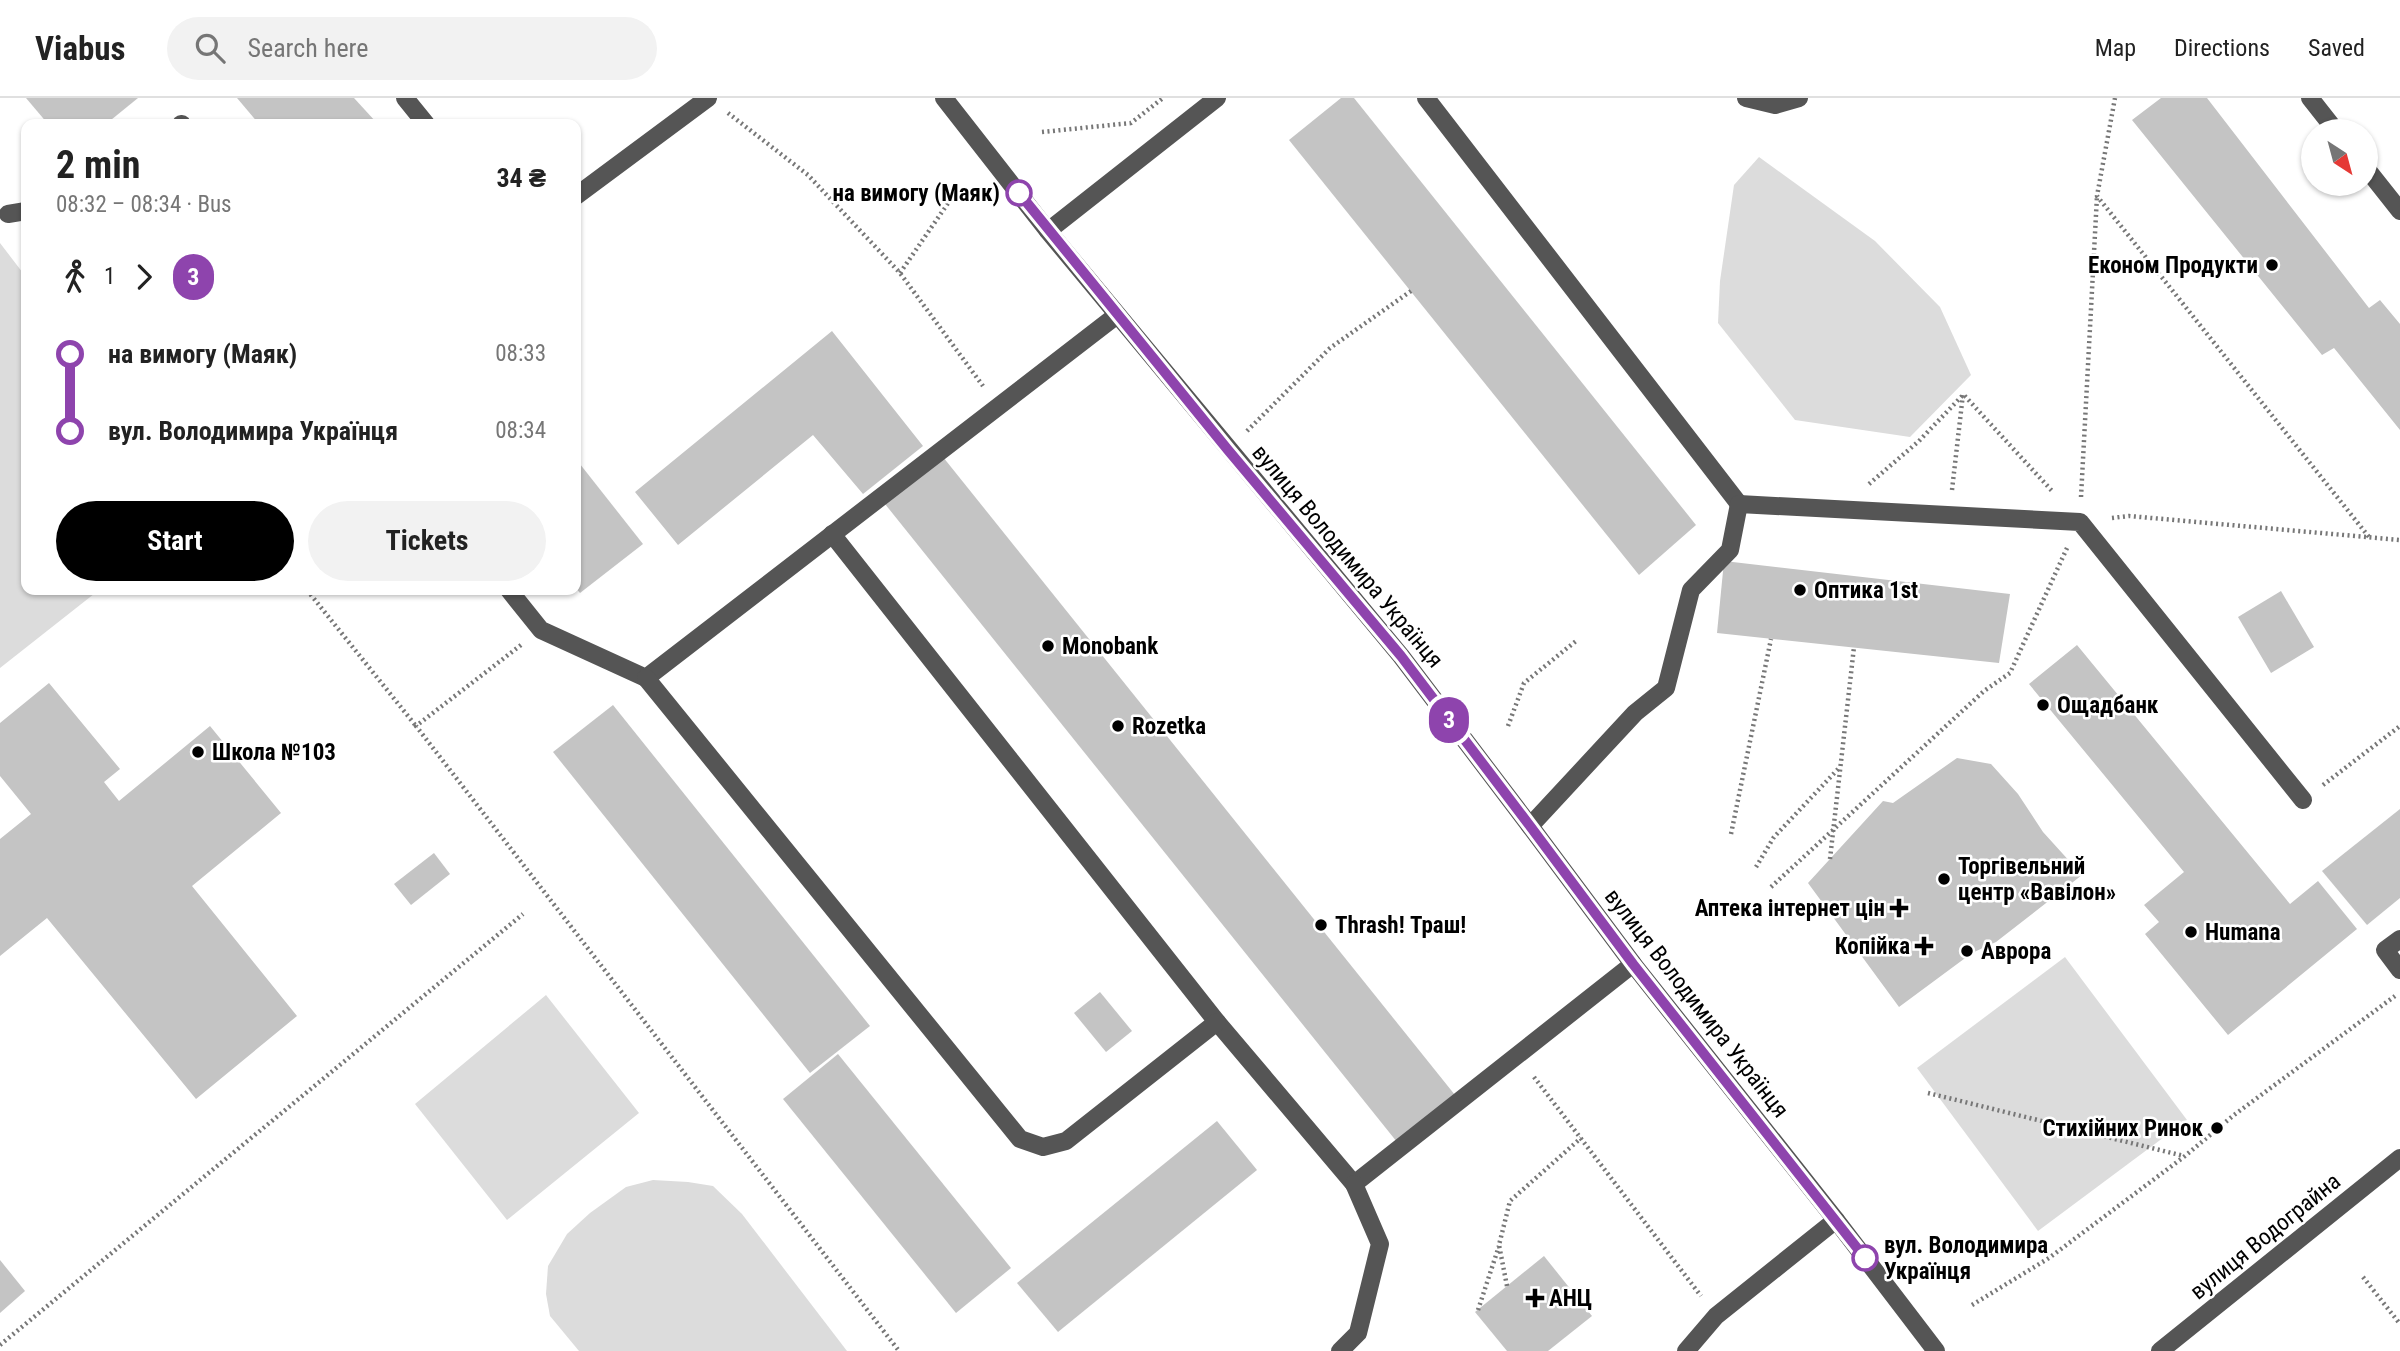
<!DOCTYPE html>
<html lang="en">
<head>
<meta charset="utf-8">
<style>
  body { margin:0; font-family:"Roboto Condensed",sans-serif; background:#f2f2f2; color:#222; height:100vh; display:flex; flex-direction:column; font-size:26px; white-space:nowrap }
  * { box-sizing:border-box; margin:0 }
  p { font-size:23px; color:#767676 }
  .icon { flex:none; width:38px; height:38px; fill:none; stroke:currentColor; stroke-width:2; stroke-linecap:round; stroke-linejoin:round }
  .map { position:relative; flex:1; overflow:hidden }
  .panel { position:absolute; left:21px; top:21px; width:560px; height:476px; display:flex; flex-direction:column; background:#fff; border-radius:14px; box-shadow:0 2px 5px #0004 }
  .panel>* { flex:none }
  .badge { padding:0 14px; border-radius:23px; font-size:24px; line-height:46px }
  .needle { width:46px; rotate:144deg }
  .tools { position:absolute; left:2301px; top:21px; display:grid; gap:14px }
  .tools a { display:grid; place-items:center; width:77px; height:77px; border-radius:50%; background:#fff; box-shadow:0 2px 5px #0004; font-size:35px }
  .map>.badge { position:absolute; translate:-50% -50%; box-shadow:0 0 0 4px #fff }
  .legs { display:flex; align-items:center; gap:10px; height:77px; padding:0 35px; font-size:23px }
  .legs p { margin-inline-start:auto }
  .head { display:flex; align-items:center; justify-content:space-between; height:119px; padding:0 35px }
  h1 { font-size:38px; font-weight:700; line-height:52px }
  .primary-button { display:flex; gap:14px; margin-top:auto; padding:14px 35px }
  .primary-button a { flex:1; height:80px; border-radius:42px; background:#000; color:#fff; font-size:28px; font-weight:700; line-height:80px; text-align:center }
  .primary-button a+a { background:#f2f2f2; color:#222 }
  ul { padding:0 35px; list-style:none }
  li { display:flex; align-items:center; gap:24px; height:77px; font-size:26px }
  li i { display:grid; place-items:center; width:10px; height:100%; margin:0 9px; background:currentColor }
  li i::after { content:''; width:18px; height:18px; margin:-9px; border:5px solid; border-radius:50%; background:#fff }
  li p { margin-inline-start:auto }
  li:first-child i { background:linear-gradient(#0000 50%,currentColor 0) }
  li:last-child i { background:linear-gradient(currentColor 50%,#0000 0) }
  header { display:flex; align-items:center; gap:42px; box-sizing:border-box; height:98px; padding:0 35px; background:#fff; border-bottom:2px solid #e0e0e0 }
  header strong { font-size:33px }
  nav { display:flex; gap:38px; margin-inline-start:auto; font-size:24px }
  .search { width:490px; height:63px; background:#f2f2f2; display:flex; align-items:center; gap:18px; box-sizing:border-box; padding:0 24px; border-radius:38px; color:#767676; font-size:26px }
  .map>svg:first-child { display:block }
  .green { fill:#dcdcdc }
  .building { fill:#c4c4c4 }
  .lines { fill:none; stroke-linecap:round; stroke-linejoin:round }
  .path { stroke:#777; stroke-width:4.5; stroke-dasharray:2 3.5; stroke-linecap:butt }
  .minor { stroke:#555; stroke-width:18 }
  .line-1-casing { stroke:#fff; stroke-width:16 }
  .line-1 { stroke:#8e44ad; stroke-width:10 }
  .stop-1-dot { fill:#fff; stroke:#8e44ad; stroke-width:3.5 }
  .poi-dot { fill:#000; stroke:#fff; stroke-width:2.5 }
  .labels { text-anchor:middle; stroke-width:5; stroke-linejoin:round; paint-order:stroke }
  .stop-label { font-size:23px; font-weight:bold; fill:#000; stroke:#fff; text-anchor:end }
  .poi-label { font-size:23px; font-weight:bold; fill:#000; stroke:#fff; text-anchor:start }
  .street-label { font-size:23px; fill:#000; stroke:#fff }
</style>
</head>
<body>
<header>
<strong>Viabus</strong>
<div class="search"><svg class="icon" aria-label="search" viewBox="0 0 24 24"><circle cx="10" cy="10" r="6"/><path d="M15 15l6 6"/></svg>Search here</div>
<nav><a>Map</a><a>Directions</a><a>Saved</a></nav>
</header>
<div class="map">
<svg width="2400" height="1253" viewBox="0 0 2400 1253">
  <rect width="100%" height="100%" fill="#fff"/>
  <g class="green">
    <path d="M1759 59 1875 143 1940 209 1971 277 1910 339 1795 322 1718 225 1720 183 1734 87Z"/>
    <path d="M0 145 26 179V492H99L0 570Z"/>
    <path d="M2065 859 2187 1022 2038 1133 1917 970Z"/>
    <path d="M546 897 639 1015 507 1122 415 1006Z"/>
    <path d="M653 1082 688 1084 713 1088 742 1116 847 1253H579L550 1218 546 1196 548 1168 567 1136 590 1115 626 1089Z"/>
  </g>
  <g class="building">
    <path d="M26 0H138L106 26H48Z"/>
    <path d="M237 0H354L376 24 374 26H259Z"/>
    <path d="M1341 0H1354L1696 427 1639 477 1289 42Z"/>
    <path d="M2161 0H2207L2369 210 2380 202 2400 226V332L2334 250 2322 257 2132 22Z"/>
    <path d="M832 233 923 348 863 396 813 337 678 447 635 394Z"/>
    <path d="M943 359 1455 997 1397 1044 885 406Z"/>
    <path d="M576 361 643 446 580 495 576 490Z"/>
    <path d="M1724 463 2010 496 1999 565 1717 535Z"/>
    <path d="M2281 493 2314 549 2271 575 2238 519Z"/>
    <path d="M2077 547 2290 806 2318 783 2357 831 2228 937 2145 836 2159 824 2144 807 2184 774 2029 586Z"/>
    <path d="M49 585 120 671 104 684 119 703 210 628 281 715 192 788 297 918 196 1001 47 820 0 858V741L31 716 0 678V625Z"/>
    <path d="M613 607 870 928 810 975 553 654Z"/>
    <path d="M1957 660 1991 666 2018 696 2043 734 2082 777 1996 844 1972 855 1899 909 1808 785 1883 703 1893 705Z"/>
    <path d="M2400 711V800L2367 827 2322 773Z"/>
    <path d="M434 755 450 776 411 807 394 786Z"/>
    <path d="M1100 894 1132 933 1106 954 1074 915Z"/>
    <path d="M838 956 1011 1170 956 1215 783 1001Z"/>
    <path d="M1217 1023 1257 1072 1058 1234 1017 1185Z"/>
    <path d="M1544 1158 1592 1218 1548 1253H1507L1475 1214Z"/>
    <path d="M0 1162 25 1193 0 1215Z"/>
  </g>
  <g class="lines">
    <g class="path">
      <path d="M2115 0 2097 98 2369 439"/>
      <path d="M728 15 808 77 900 175 983 288"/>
      <path d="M1042 34 1131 25 1163 0"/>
      <path d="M900 175 955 95"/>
      <path d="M1247 333 1330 250 1411 193"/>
      <path d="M1869 386 1919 343 1962 298"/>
      <path d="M1952 392 1963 296 2053 394"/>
      <path d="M2081 399 2097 98"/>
      <path d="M2112 420 2129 418 2400 442"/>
      <path d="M307 492 416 628"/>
      <path d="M521 547 416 628 899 1253"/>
      <path d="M1508 628 1524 585 1576 543"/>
      <path d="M2323 687 2400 628"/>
      <path d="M1731 736 1771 541"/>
      <path d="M1830 761 1854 549"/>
      <path d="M1756 769 1774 739 1839 670"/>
      <path d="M1771 789 1984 593 2010 575 2067 450"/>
      <path d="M1534 979 1701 1198"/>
      <path d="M1928 995 2184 1058"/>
      <path d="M2363 1179 2400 1226"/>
      <path d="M1507 1188 1499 1147 1510 1103 1581 1040"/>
      <path d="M1972 1207 2049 1160 2185 1058 2234 1017 2395 898"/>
      <path d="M1478 1212 1499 1148"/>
      <path d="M0 1247 523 816"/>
    </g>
    <g class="minor">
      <path d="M405 0 426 26"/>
      <path d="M944 0 1048 133 1401 558 1530 728 1633 866 1836 1122 1936 1253"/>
      <path d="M1426 0 1739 406"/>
      <path d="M1746 0 1775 7 1799 0"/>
      <path d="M2310 0 2336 33"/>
      <path d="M181 26H182"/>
      <path d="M2366 70 2400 113"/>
      <path d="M576 98 708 0"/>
      <path d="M8 116 26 113"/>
      <path d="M1048 133 1217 0"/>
      <path d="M832 436 1217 924 1354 1086 1633 866"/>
      <path d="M509 492 541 532 646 580 1117 217"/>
      <path d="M646 580 1020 1041 1043 1049 1066 1043 1217 924"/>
      <path d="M1530 728 1635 615 1666 590 1691 492 1730 452 1739 406 2080 424 2303 702"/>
      <path d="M2400 841 2385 852 2400 872"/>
      <path d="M1340 1253 1358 1235 1380 1146 1354 1086"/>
      <path d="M1686 1253 1716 1218 1836 1122"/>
      <path d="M2160 1253 2400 1060"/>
    </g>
  </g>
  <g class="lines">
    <g class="line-1-casing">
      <path id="line-1" d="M1019 95 1228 352 1401 558 1530 728 1633 866 1865 1160"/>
    </g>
    <use href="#line-1" class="line-1"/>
  </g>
  <g class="stop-1-dot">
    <circle cx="1019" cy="95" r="12"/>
    <circle cx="1865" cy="1160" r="12"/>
  </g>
  <g class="poi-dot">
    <circle cx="2272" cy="167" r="7"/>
    <circle cx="1800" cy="492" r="7"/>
    <circle cx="1048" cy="548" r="7"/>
    <circle cx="2043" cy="607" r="7"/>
    <circle cx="1118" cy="628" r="7"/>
    <circle cx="198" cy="654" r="7"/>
    <circle cx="1944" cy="781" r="7"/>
    <path d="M1895.5 799.5h7v7h7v7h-7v7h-7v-7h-7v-7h7z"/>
    <circle cx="1321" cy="827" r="7"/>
    <circle cx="2191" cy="834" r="7"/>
    <path d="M1920.5 837.5h7v7h7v7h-7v7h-7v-7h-7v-7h7z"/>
    <circle cx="1967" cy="853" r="7"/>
    <circle cx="2217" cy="1030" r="7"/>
    <path d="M1531.5 1189.5h7v7h7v7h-7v7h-7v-7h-7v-7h7z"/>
  </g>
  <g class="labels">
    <g class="stop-label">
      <text x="1000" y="103">на вимогу (Маяк)</text>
      <text x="1884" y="1155" text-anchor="start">вул. Володимира<tspan x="1884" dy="26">Українця</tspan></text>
    </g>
    <g class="poi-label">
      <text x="2258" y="175" text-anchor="end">Економ Продукти</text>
      <text x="1814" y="500">Оптика 1st</text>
      <text x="1062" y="556">Monobank</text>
      <text x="2057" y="615">Ощадбанк</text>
      <text x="1132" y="636">Rozetka</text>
      <text x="212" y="662">Школа №103</text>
      <text x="1958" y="776">Торгівельний<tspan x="1958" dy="26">центр «Вавілон»</tspan></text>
      <text x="1885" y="818" text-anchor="end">Аптека інтернет цін</text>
      <text x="1335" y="835">Thrash! Траш!</text>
      <text x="2205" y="842">Humana</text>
      <text x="1910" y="856" text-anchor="end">Копійка</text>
      <text x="1981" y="861">Аврора</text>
      <text x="2203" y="1038" text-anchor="end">Стихійних Ринок</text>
      <text x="1549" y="1208">АНЦ</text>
    </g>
    <g class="street-label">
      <text transform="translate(1348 458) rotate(50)" y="8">вулиця Володимира Українця</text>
      <text transform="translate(1697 905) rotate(52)" y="8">вулиця Володимира Українця</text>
      <text transform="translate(2265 1138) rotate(-39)" y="8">вулиця Водограйна</text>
    </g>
  </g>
</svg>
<div class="tools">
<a><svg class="needle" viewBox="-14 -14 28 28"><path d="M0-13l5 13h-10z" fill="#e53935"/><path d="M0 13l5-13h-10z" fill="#767676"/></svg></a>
</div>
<b class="badge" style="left:1449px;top:622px;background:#8e44ad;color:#fff">3</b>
<section class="panel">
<div class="head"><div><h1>2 min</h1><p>08:32 – 08:34 · Bus</p></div><b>34 ₴</b></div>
<div class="legs"><svg class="icon" aria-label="walk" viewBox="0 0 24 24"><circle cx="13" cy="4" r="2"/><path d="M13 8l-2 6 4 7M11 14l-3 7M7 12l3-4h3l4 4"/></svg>1<svg class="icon" aria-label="forward" viewBox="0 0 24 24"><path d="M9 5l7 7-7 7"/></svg><b class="badge" style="background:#8e44ad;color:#fff">3</b></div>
<ul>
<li><i style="color:#8e44ad"></i><b>на вимогу (Маяк)</b><p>08:33</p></li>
<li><i style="color:#8e44ad"></i><b>вул. Володимира Українця</b><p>08:34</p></li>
</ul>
<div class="primary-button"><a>Start</a><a>Tickets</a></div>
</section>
</div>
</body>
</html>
